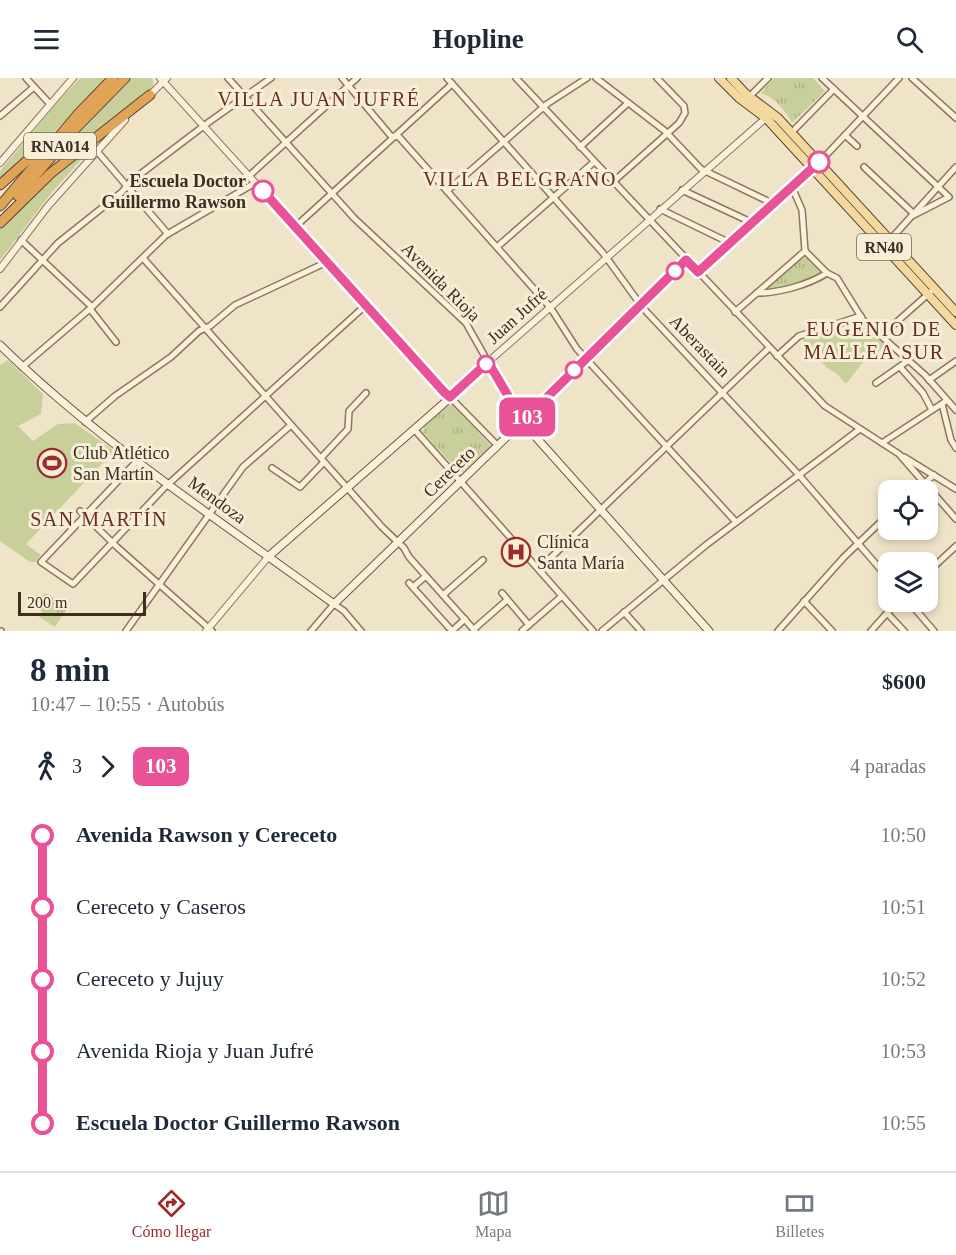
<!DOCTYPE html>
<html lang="es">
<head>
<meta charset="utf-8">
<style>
  body { margin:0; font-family:"Times New Roman",serif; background:#f2f2f3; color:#1f2937; height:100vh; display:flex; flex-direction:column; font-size:22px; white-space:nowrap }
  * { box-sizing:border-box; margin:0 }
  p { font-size:20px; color:#747a83 }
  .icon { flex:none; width:33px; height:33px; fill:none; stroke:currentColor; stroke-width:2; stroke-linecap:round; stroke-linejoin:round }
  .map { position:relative; height:553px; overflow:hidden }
  .side { display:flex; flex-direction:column; background:#fff; flex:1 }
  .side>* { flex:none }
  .badge { padding:0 12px; border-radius:9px; font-size:21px; line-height:39px }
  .buttons { position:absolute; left:878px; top:402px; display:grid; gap:12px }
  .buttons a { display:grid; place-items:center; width:60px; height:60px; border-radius:12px; background:#fff; box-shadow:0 3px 9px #0003; font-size:30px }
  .scale { position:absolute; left:18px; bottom:15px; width:128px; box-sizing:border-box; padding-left:6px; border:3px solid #3d2e20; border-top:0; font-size:16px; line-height:21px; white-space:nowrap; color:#3d2e20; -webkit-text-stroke:4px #f7eed8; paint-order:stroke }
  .map>.badge { position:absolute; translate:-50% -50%; box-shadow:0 0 0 3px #fff }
  .legs { display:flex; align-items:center; gap:9px; height:66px; padding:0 30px; font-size:20px }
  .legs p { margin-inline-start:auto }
  .headline { display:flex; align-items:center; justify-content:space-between; height:102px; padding:0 30px }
  h1 { font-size:33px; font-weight:700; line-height:45px }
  ul { padding:0 30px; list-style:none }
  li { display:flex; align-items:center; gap:21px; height:72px; font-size:22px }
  li i { display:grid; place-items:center; width:9px; height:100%; margin:0 8px; background:currentColor }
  li i::after { content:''; width:15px; height:15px; margin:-8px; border:4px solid; border-radius:50%; background:#fff }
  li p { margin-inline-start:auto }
  li:first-child i { background:linear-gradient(#0000 50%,currentColor 0) }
  li:last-child i { background:linear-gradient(currentColor 50%,#0000 0) }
  header { display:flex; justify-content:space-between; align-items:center; height:78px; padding:0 30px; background:#fff; font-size:27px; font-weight:700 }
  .menu { display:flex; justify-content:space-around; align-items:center; height:84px; border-top:2px solid #e0e1e3; background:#fff; font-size:16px; color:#747a83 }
  .menu a { display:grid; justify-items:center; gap:3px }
  .menu .current { color:#9e2a2b }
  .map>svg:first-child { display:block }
  .grass { fill:#c9cf9b }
  .park { fill:url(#park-tufts) }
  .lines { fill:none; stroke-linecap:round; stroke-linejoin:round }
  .minor-casing { stroke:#8d765c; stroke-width:8 }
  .tertiary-casing { stroke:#8d765c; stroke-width:8 }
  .secondary-casing { stroke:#6f573f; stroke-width:9 }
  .primary-casing { stroke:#5b4430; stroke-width:10 }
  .motorway-casing { stroke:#5b4430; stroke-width:11 }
  .minor { stroke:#faf1dc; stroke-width:5 }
  .tertiary { stroke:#faf1dc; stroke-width:6 }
  .secondary { stroke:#faf1dc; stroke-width:7 }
  .primary { stroke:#f3d9a0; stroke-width:8 }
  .motorway { stroke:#e0a458; stroke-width:9 }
  .line-1-casing { stroke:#fff; stroke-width:14 }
  .line-1 { stroke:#e95297; stroke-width:9 }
  .stop-1-dot { fill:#fff; stroke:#e95297; stroke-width:3 }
  .labels { text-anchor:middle; stroke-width:6; stroke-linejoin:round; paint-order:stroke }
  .shield { fill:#f7eed8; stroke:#756857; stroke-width:1.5 }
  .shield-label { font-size:16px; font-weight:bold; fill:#3d2e20 }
  .stop-label { font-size:18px; font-weight:bold; fill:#3d2e20; stroke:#f7eed8; text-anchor:end }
  .street-label { font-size:18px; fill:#3d2e20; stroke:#f7eed8 }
  .poi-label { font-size:18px; fill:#3d2e20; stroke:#f7eed8; text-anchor:start }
  .neighbourhood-label { font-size:20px; letter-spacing:1.5px; fill:#6b2e1e; stroke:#f7eed8 }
</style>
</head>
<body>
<header><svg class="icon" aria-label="menu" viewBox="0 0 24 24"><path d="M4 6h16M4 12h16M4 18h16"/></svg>Hopline<svg class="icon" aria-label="search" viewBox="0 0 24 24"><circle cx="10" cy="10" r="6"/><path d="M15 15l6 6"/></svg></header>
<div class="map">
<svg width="956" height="553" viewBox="0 0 956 553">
  <defs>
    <pattern id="park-tufts" width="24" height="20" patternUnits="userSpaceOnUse" patternTransform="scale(1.5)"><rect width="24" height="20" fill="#c9cf9b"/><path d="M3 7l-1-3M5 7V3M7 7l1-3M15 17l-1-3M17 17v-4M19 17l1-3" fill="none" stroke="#aeb285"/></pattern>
  </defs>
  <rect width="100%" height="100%" fill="#f0e4c8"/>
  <g class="grass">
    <path d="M80 0H108L47 61 0 104V93L55 27Z"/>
    <path d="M131 0H152C156 9 149 13 143 18L36 104 83 49Z"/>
    <path d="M110 50 53 113 0 182V151L36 112Z"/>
    <path d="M855 244 859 245 887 268 863 284 846 306 837 296 826 289 802 261Z"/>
    <path d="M8 282 43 316 41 336 18 348 33 363 58 346 75 345 114 373 26 466 41 477 34 485 31 483 30 484 0 463V287Z"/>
  </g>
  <g class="park">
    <path d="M774 0H813L825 13 792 45C786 33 775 20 761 15Z"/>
    <path d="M801 179 809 180 820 192V197L769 213 767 212V208Z"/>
    <path d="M453 327 490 367 489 370 463 394H459L423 354 424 349 448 328Z"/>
    <path d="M45 515 68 529 55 549 39 539 42 533 36 530Z"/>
  </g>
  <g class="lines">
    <g class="minor-casing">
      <g id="minor">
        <path d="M26 0 49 25"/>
        <path d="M228 0 354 140 466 245 488 284"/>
        <path d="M342 0 391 58 399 59 550 229 577 271 736 444"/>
        <path d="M447 0 603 175 643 230 799 397 888 500"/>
        <path d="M516 0 825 328 899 376 956 441"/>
        <path d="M596 0 665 53 701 91 774 126"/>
        <path d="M822 0 949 119 912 138"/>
        <path d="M912 0 956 40"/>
        <path d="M750 18 768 0"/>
        <path d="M0 38 34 9"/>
        <path d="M791 55 834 11"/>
        <path d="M845 57 857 68"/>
        <path d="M580 69 628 25"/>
        <path d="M96 72 168 156"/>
        <path d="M864 89 914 136"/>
        <path d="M249 98 357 0"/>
        <path d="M613 104 679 45 685 35 684 28 657 0"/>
        <path d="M792 109 802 132 805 173 827 195 837 200 863 242 925 297 956 332"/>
        <path d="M682 112 753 145"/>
        <path d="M447 113 547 26 587 0"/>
        <path d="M660 131 730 165"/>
        <path d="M295 149 452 6"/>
        <path d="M21 162 92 229"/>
        <path d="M889 163 956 89"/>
        <path d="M497 169 594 84"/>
        <path d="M143 180 382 449 404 470 409 479 475 553"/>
        <path d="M698 194 813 91 899 0"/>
        <path d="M757 215C779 215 808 207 827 195"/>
        <path d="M0 229 58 165 122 114 130 104 209 44 271 0"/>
        <path d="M90 231 116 264"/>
        <path d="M735 234 805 173"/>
        <path d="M882 257 935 210"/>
        <path d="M777 278 799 258 861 238"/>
        <path d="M22 289 92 229 166 157 255 105"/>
        <path d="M900 289 923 315 932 332"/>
        <path d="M929 302 956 283"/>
        <path d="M876 305 909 282"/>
        <path d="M450 319 497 367"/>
        <path d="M942 326 951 362 956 370"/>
        <path d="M523 343 686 182"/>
        <path d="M85 344 115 318 171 279 199 253 210 248 235 227 327 184"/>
        <path d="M414 351 593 553"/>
        <path d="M882 365 946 323"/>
        <path d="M904 379 956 411"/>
        <path d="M321 380 348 351 349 333 366 315"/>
        <path d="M137 383 41 484 73 506 164 410 366 227"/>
        <path d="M272 390 300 409 324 384"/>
        <path d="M916 412 934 397"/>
        <path d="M80 433 117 469 212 553"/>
        <path d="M539 491 769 270"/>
        <path d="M927 495 956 468"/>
        <path d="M409 505 452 553 465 541"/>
        <path d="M413 509 426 498"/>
        <path d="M502 515 529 547"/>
        <path d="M443 517 483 482"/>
        <path d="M804 523 832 553"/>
        <path d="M909 524 934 553"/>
        <path d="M624 534 641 553"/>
        <path d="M887 535 904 553"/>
        <path d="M474 551 507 522"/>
        <path d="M0 553H1"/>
        <path d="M126 553 243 389 291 347"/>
        <path d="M311 553 334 526 344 533 361 553"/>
        <path d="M522 553 562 518"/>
        <path d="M602 553 706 467 860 351"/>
        <path d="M778 553 844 479 888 437"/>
        <path d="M871 553 897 524"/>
      </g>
    </g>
    <g class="tertiary-casing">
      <g id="tertiary">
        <path d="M160 0 450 319"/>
        <path d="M149 18 167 0"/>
        <path d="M0 85 73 0"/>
        <path d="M0 191 48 128 125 42"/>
        <path d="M488 284 767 39"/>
        <path d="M206 553 269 478"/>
      </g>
    </g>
    <g class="secondary-casing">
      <g id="secondary">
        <path d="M0 267C101 366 221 443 334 526L523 343"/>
        <path d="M269 478 442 327 488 284 525 347 709 553"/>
      </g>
    </g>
    <g class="primary-casing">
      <g id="primary">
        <path d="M719 0 739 20 767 41 956 247"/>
        <path d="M731 0 745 15 778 40 956 234"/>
      </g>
    </g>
    <g class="motorway-casing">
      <g id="motorway">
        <path d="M0 107 42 69"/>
        <path d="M18 118 76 50 125 0"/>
        <path d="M0 128 79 35 113 0"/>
        <path d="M0 145 51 95 150 17"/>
      </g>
    </g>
    <use href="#minor" class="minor"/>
    <use href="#tertiary" class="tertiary"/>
    <use href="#secondary" class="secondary"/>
    <use href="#primary" class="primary"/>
    <use href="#motorway" class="motorway"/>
  </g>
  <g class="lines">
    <g class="line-1-casing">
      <path id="line-1" d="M263 113 444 314 450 319 488 284 523 343 686 182 698 194 819 84"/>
    </g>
    <use href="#line-1" class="line-1"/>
  </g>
  <defs>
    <g id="stadium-ring" transform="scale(1.5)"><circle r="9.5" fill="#f7eed8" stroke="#9e2a2b" stroke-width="1.5"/><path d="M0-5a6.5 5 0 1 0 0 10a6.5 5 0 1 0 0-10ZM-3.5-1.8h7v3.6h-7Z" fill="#9e2a2b"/></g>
    <g id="hospital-ring" transform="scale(1.5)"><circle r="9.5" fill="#f7eed8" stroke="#9e2a2b" stroke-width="1.5"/><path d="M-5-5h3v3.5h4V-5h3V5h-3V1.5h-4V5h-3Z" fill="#9e2a2b"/></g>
  </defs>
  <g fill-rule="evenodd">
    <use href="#stadium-ring" x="52" y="385"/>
    <use href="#hospital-ring" x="516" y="474"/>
  </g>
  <g class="stop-1-dot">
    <circle cx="819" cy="84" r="10"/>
    <circle cx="263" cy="113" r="10"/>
    <circle cx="675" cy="193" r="8"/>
    <circle cx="486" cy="286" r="8"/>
    <circle cx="574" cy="292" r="8"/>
  </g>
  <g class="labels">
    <g class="shield">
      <rect x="24" y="55" width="72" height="26" rx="4.5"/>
      <rect x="857" y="156" width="54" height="26" rx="4.5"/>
    </g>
    <g class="shield-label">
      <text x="60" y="74">RNA014</text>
      <text x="884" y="175">RN40</text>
    </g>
    <g class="stop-label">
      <text x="246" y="109">Escuela Doctor<tspan x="246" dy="21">Guillermo Rawson</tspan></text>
    </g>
    <g class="street-label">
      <text transform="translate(441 204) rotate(45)" y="6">Avenida Rioja</text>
      <text transform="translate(517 238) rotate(-42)" y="6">Juan Jufré</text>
      <text transform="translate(700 268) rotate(46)" y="6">Aberastain</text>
      <text transform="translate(449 394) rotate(-44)" y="6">Cereceto</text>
      <text transform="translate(217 422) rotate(36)" y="6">Mendoza</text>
    </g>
    <g class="poi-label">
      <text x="73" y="381">Club Atlético<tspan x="73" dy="21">San Martín</tspan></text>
      <text x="537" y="470">Clínica<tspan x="537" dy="21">Santa María</tspan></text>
    </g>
    <g class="neighbourhood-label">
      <text x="319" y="28">VILLA JUAN JUFRÉ</text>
      <text x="520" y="108">VILLA BELGRANO</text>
      <text x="874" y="258">EUGENIO DE<tspan x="874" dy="23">MALLEA SUR</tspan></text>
      <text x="99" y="448">SAN MARTÍN</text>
    </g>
  </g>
</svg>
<div class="buttons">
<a><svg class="icon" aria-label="locate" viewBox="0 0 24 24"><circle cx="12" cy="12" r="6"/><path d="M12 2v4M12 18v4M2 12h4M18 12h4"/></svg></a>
<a><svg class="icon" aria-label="layers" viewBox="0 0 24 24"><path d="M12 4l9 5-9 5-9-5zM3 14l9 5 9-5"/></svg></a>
</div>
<div class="scale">200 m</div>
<b class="badge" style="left:527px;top:339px;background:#e95297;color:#fff">103</b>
</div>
<section class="side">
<div class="headline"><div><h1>8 min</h1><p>10:47 – 10:55 · Autobús</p></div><b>$600</b></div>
<div class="legs"><svg class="icon" aria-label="walk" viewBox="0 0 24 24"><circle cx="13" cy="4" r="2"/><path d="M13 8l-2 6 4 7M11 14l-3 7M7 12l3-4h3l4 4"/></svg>3<svg class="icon" aria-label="forward" viewBox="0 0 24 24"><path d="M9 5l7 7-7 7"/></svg><b class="badge" style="background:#e95297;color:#fff">103</b><p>4 paradas</p></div>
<ul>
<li><i style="color:#e95297"></i><b>Avenida Rawson y Cereceto</b><p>10:50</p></li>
<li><i style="color:#e95297"></i><span>Cereceto y Caseros</span><p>10:51</p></li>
<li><i style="color:#e95297"></i><span>Cereceto y Jujuy</span><p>10:52</p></li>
<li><i style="color:#e95297"></i><span>Avenida Rioja y Juan Jufré</span><p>10:53</p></li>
<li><i style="color:#e95297"></i><b>Escuela Doctor Guillermo Rawson</b><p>10:55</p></li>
</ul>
</section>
<nav class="menu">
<a class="current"><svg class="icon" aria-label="directions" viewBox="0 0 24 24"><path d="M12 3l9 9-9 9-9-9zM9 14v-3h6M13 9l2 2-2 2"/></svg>Cómo llegar</a>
<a><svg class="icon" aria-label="map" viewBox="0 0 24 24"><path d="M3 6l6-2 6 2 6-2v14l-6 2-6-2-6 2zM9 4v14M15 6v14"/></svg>Mapa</a>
<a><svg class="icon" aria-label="tickets" viewBox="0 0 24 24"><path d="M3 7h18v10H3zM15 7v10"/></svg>Billetes</a>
</nav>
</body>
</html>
